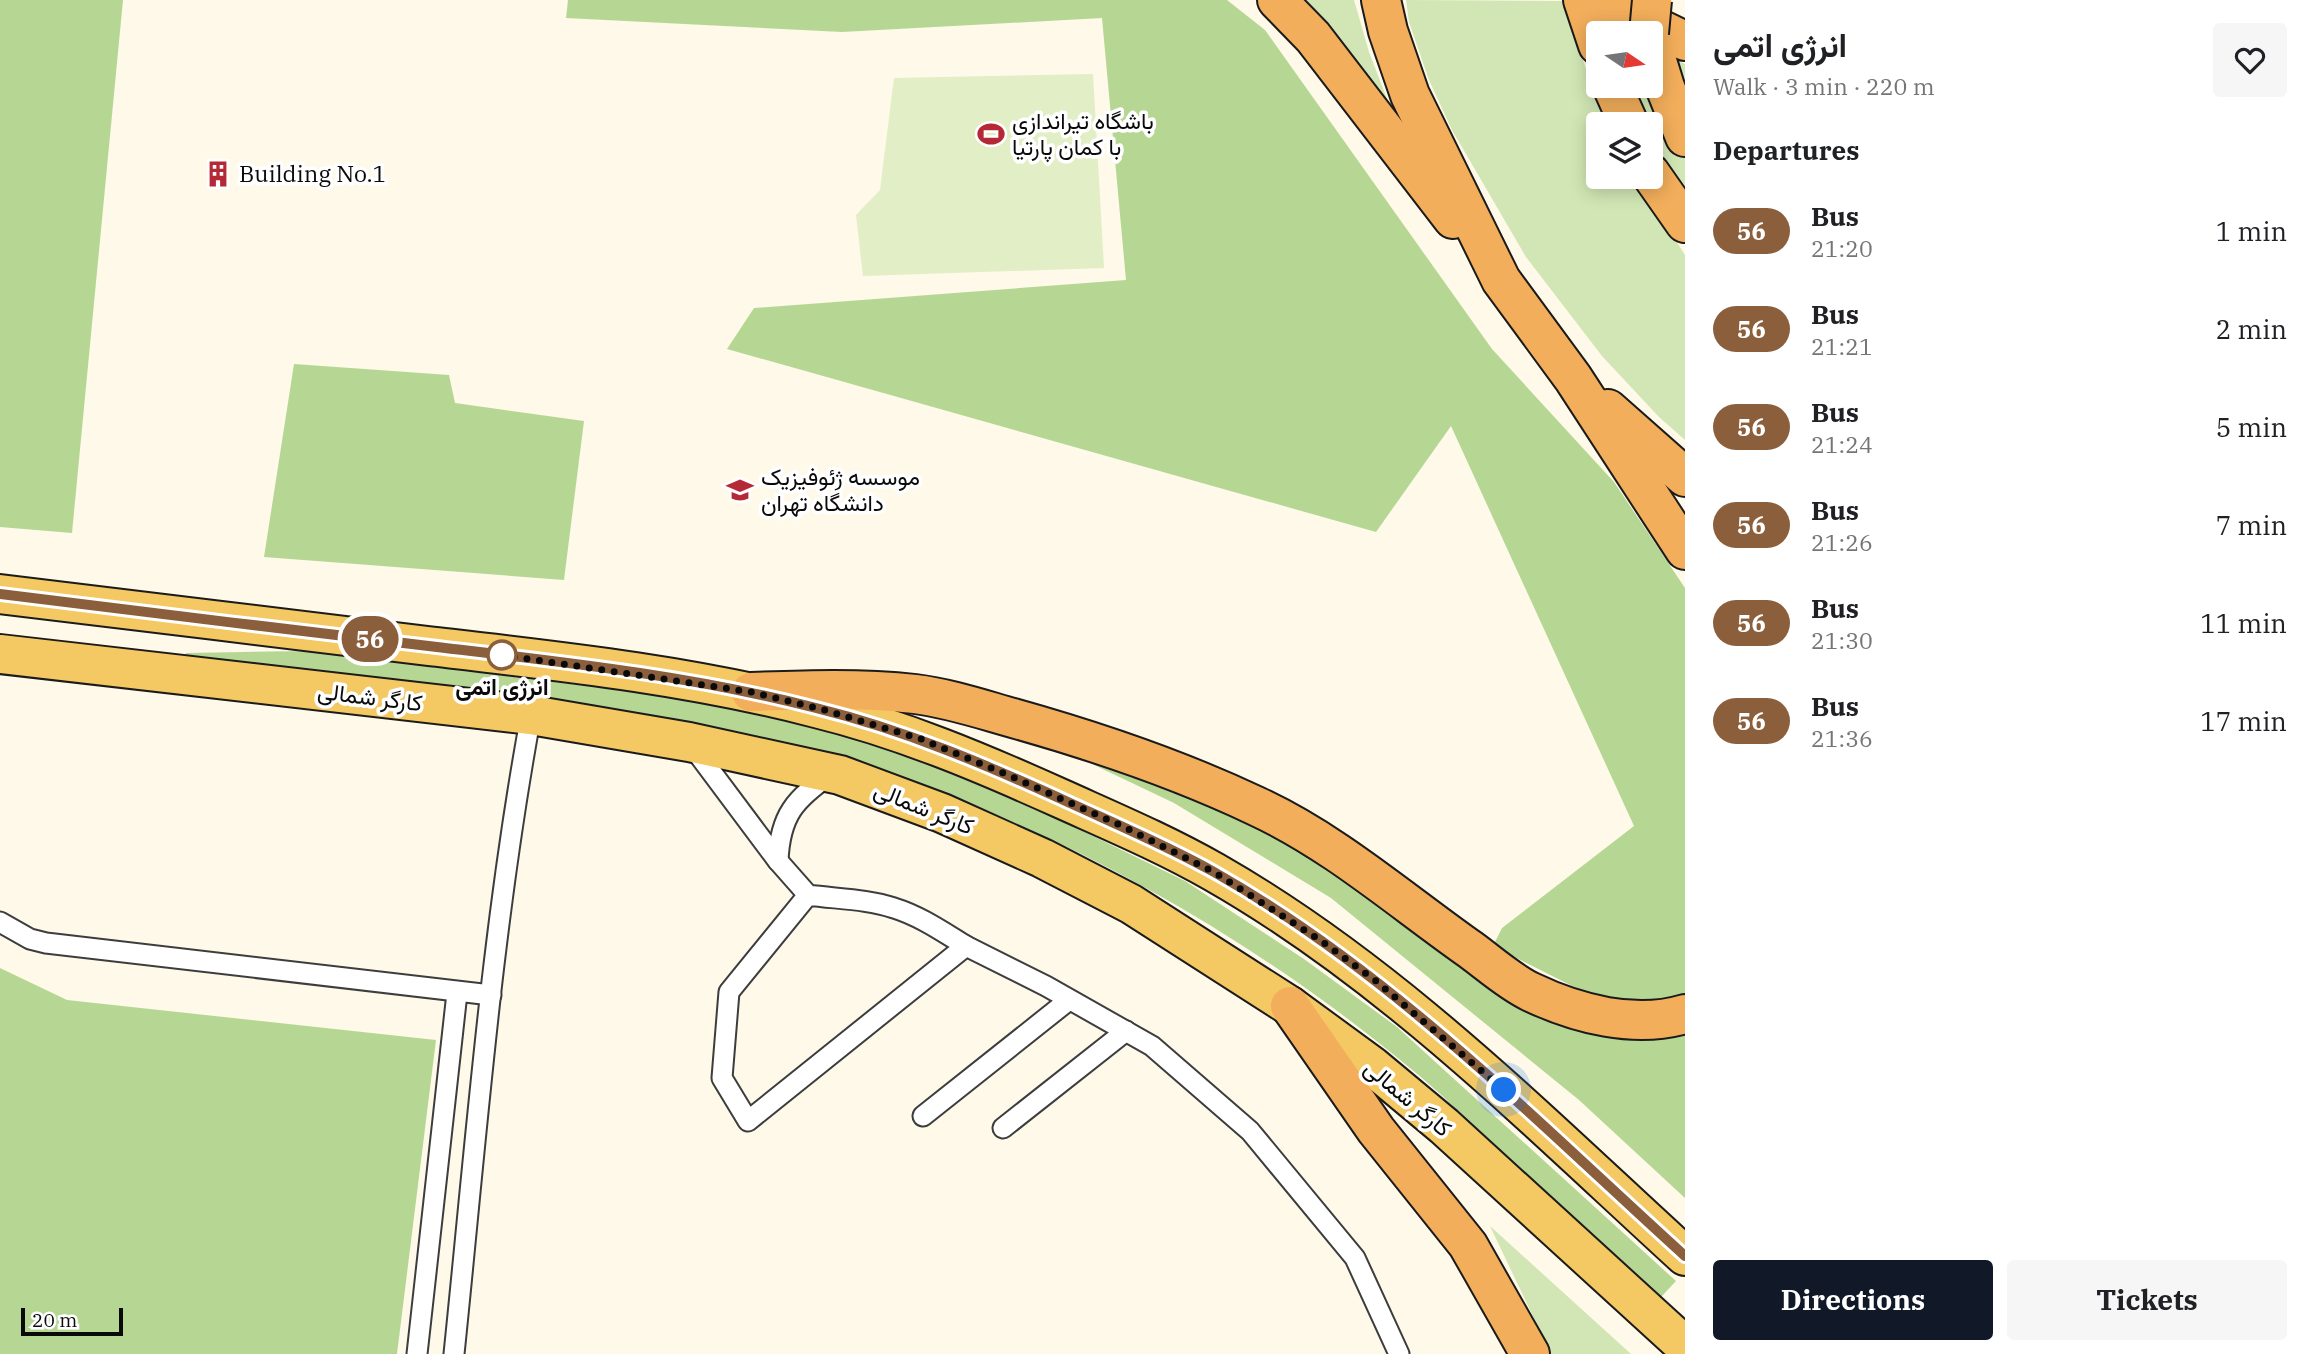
<!DOCTYPE html>
<html lang="en">
<head>
<meta charset="utf-8">
<style>
  body { margin:0; font-family:"IBM Plex Serif",Vazirmatn,serif; background:#f6f6f6; color:#202124; height:100vh; display:flex; flex-direction:column; font-size:26px; white-space:nowrap }
  * { box-sizing:border-box; margin:0 }
  p { font-size:23px; color:#757577 }
  .icon { flex:none; width:38px; height:38px; fill:none; stroke:currentColor; stroke-width:2; stroke-linecap:round; stroke-linejoin:round }
  .map { position:relative; flex:1; overflow:hidden }
  .sheet { display:flex; flex-direction:column; background:#fff; width:630px }
  .sheet>* { flex:none }
  .badge { padding:0 14px; border-radius:23px; font-size:24px; line-height:46px }
  .needle { width:46px; rotate:103deg }
  .fabs { position:absolute; left:1586px; top:21px; display:grid; gap:14px }
  .fabs a { display:grid; place-items:center; width:77px; height:77px; border-radius:7px; background:#fff; box-shadow:0 4px 18px #0003; font-size:35px }
  .scale { position:absolute; left:21px; bottom:18px; width:102px; box-sizing:border-box; padding-left:7px; border:4px solid #0a0a0a; border-top:0; font-size:19px; line-height:24px; white-space:nowrap; color:#0a0a0a; -webkit-text-stroke:5px #fff; paint-order:stroke }
  .you { position:absolute; width:35px; height:35px; margin:-18px; border:5px solid #fff; border-radius:50%; background:#1a73e8; box-shadow:0 0 0 10px #1a73e833 }
  .map>.badge { position:absolute; translate:-50% -50%; box-shadow:0 0 0 4px #fff }
  h2 { padding:0 28px; font-size:26px; line-height:63px }
  .round { display:grid; place-items:center; flex:none; width:74px; height:74px; border-radius:7px; background:#f6f6f6 }
  .headline { display:flex; align-items:center; justify-content:space-between; height:119px; padding:0 28px }
  h1 { font-size:33px; font-weight:700; line-height:52px }
  .cta { display:flex; gap:14px; margin-top:auto; padding:14px 28px }
  .cta a { flex:1; height:80px; border-radius:7px; background:#111827; color:#fff; font-size:28px; font-weight:700; line-height:80px; text-align:center }
  .cta a+a { background:#f6f6f6; color:#202124 }
  ul { padding:0; list-style:none }
  li { display:flex; align-items:center; gap:21px; height:98px; padding:0 28px }
  li div { flex:1 }
  li b { display:block; font-size:26px }
  li em { font-style:normal }
  li .badge { min-width:77px; font-weight:700; text-align:center }
  main { display:flex; flex:1; min-height:0 }
  .map>svg:first-child { display:block }
  .green { fill:#d1e6b4 }
  .forest { fill:#b6d794 }
  .pitch { fill:#e2eec5 }
  .lines { fill:none; stroke-linecap:round; stroke-linejoin:round }
  .service-casing { stroke:#3d3d3d; stroke-width:23 }
  .primary-casing { stroke:#1b1b1b; stroke-width:42 }
  .trunk-casing { stroke:#1b1b1b; stroke-width:42 }
  .service { stroke:#fff; stroke-width:19 }
  .primary { stroke:#f4c862; stroke-width:38 }
  .trunk { stroke:#f2ae5b; stroke-width:38 }
  .trunk-bridge-casing { stroke:#1b1b1b; stroke-width:42; stroke-linecap:butt }
  .trunk-bridge { stroke:#f2ae5b; stroke-width:38 }
  .line-casing { stroke:#fff; stroke-width:16 }
  .line { stroke:#8b5e3c; stroke-width:10 }
  .walk { stroke:#0a0a0a; stroke-width:7; stroke-dasharray:0 12.6 }
  .stop-dot { fill:#fff; stroke:#8b5e3c; stroke-width:3.5 }
  .labels { text-anchor:middle; stroke-width:7; stroke-linejoin:round; paint-order:stroke }
  .poi-label { font-size:23px; fill:#0a0a0a; stroke:#fff; text-anchor:start }
  .stop-label { font-size:23px; font-weight:bold; fill:#0a0a0a; stroke:#fff }
  .street-label { font-size:23px; fill:#0a0a0a; stroke:#fff }
</style>
</head>
<body>
<main>
<div class="map">
<svg width="1685" height="1354" viewBox="0 0 1685 1354">
  <rect width="100%" height="100%" fill="#fef9e8"/>
  <g class="green">
    <path d="M1298 0H1354L1369 52 1407 151Z"/>
    <path d="M1406 0 1563 1 1588 75 1609 124H1598V177H1635L1685 255V440L1659 417 1602 356 1526 257 1452 130 1429 80 1409 22Z"/>
    <path d="M1650 48 1685 64V192L1669 169 1633 86H1650Z"/>
    <path d="M1490 1226 1631 1354H1551Z"/>
  </g>
  <g class="forest">
    <path d="M0 0H123L72 533 0 527Z"/>
    <path d="M568 0H1227L1265 30 1492 349 1614 482 1685 588V1000L1658 1009 1590 995 1493 946 1502 928 1634 826 1451 426 1376 532 727 349 754 308 1126 280 1102 18 842 32 566 18Z"/>
    <path d="M294 364 449 375 455 403 584 421 564 580 264 557Z"/>
    <path d="M306 651 626 691 694 700 790 719 912 758 1050 815 1185 881 1304 959 1397 1027 1676 1281 1661 1297C1606 1247 1551 1196 1495 1146 1467 1120 1440 1092 1410 1068 1206 899 952 769 691 723L185 660 186 653Z"/>
    <path d="M1084 755 1177 788 1312 851 1483 978 1685 1020V1198L1579 1100 1331 898 1174 803 1090 763Z"/>
    <path d="M0 968 67 1000 436 1040 397 1354H0Z"/>
  </g>
  <path class="pitch" d="M1093 74 1104 268 863 276 856 215 880 190 894 78Z"/>
  <g class="lines">
    <g class="service-casing">
      <g id="service">
        <path d="M692 746 778 861 808 895 729 992 722 1078 748 1121 966 946C943 932 920 916 894 908 867 899 837 899 808 895"/>
        <path d="M778 861C780 815 795 799 831 774"/>
        <path d="M0 922 30 939 46 943 491 995"/>
        <path d="M966 946 1046 986 1152 1046 1250 1131 1355 1258 1399 1354"/>
        <path d="M923 1116 1069 1000"/>
        <path d="M1003 1128 1126 1031"/>
        <path d="M417 1354 457 993"/>
        <path d="M454 1354C476 1141 492 926 531 715"/>
      </g>
    </g>
    <g class="primary-casing">
      <g id="primary">
        <path d="M0 594C143 611 285 629 428 646 558 661 690 675 816 708 902 729 982 763 1062 799 1113 822 1165 844 1214 872 1391 973 1536 1120 1685 1256"/>
        <path d="M0 654 531 715 689 742 840 775 942 813 1042 858 1131 904 1290 1006 1372 1066 1444 1126 1685 1346"/>
      </g>
    </g>
    <g class="trunk-casing">
      <g id="trunk">
        <path d="M1277 0 1313 37 1453 219"/>
        <path d="M1381 0 1388 31 1410 95 1501 280 1573 378 1685 550"/>
        <path d="M1583 0 1598 45"/>
        <path d="M1600 0 1685 41"/>
        <path d="M1650 38 1665 87 1685 137"/>
        <path d="M1612 86 1629 124"/>
        <path d="M1650 173 1685 223"/>
        <path d="M1608 409 1685 477"/>
        <path d="M751 692C806 690 861 688 915 694 948 698 981 709 1013 718 1095 741 1178 769 1256 806 1334 842 1400 900 1471 950 1490 964 1510 982 1531 992 1577 1014 1635 1029 1685 1014"/>
        <path d="M1290 1006 1376 1130 1468 1245 1530 1354"/>
      </g>
    </g>
    <use href="#service" class="service"/>
    <use href="#primary" class="primary"/>
    <use href="#trunk" class="trunk"/>
    <g class="trunk-bridge-casing">
      <path id="trunk-bridge" d="M1649 33 1652 0"/>
    </g>
    <use href="#trunk-bridge" class="trunk-bridge"/>
  </g>
  <g class="lines">
    <g class="line-casing">
      <path id="line" d="M0 594C146 612 291 630 437 647 564 662 693 676 816 708 905 730 987 765 1070 803 1118 825 1168 846 1214 872 1391 972 1535 1120 1685 1256"/>
    </g>
    <use href="#line" class="line"/>
    <path class="walk" d="M502 655 751 692 821 709 921 739 1008 775 1122 826 1214 872 1320 940 1376 981 1504 1090"/>
  </g>
  <defs>
    <g id="stadium-bare" transform="scale(2.1)"><path d="M0-5a6.5 5 0 1 0 0 10a6.5 5 0 1 0 0-10ZM-3.5-1.8h7v3.6h-7Z" fill="#b52836" stroke="#fff" stroke-width="2.5" paint-order="stroke"/></g>
    <g id="building-bare" transform="scale(2.1)"><path d="M-4-6H4V6H1V3H-1V6H-4ZM-2.5-4.3h1.7v1.8h-1.7ZM.8-4.3h1.7v1.8H.8ZM-2.5-1h1.7V.8h-1.7ZM.8-1h1.7V.8H.8Z" fill="#b52836" stroke="#fff" stroke-width="2.5" paint-order="stroke"/></g>
    <g id="university-bare" transform="scale(2.1)"><path d="M0-5L7-2L0 1L-7-2ZM-4 1L0 2.5L4 1V4Q0 6-4 4Z" fill="#b52836" stroke="#fff" stroke-width="2.5" paint-order="stroke"/></g>
  </defs>
  <g fill-rule="evenodd">
    <use href="#stadium-bare" x="991" y="134"/>
    <use href="#building-bare" x="218" y="174"/>
    <use href="#university-bare" x="740" y="490"/>
  </g>
  <circle class="stop-dot" cx="502" cy="655" r="14"/>
  <g class="labels">
    <g class="poi-label">
      <text x="1012" y="129">باشگاه تیراندازی<tspan x="1012" dy="26">با کمان پارتیا</tspan></text>
      <text x="239" y="182">Building No.1</text>
      <text x="761" y="485">موسسه ژئوفیزیک<tspan x="761" dy="26">دانشگاه تهران</tspan></text>
    </g>
    <g class="stop-label">
      <text x="502" y="695">انرژی اتمی</text>
    </g>
    <g class="street-label">
      <text transform="translate(370 697) rotate(7)" y="8">کارگر شمالی</text>
      <text transform="translate(924 808) rotate(22)" y="8">کارگر شمالی</text>
      <text transform="translate(1408 1098) rotate(40)" y="8">کارگر شمالی</text>
    </g>
  </g>
</svg>
<div class="fabs">
<a><svg class="needle" viewBox="-14 -14 28 28"><path d="M0-13l5 13h-10z" fill="#e53935"/><path d="M0 13l5-13h-10z" fill="#757577"/></svg></a>
<a><svg class="icon" aria-label="layers" viewBox="0 0 24 24"><path d="M12 4l9 5-9 5-9-5zM3 14l9 5 9-5"/></svg></a>
</div>
<div class="scale">20 m</div>
<div class="you" style="left:1504px;top:1090px"></div>
<b class="badge" style="left:370px;top:639px;background:#8b5e3c;color:#fff">56</b>
</div>
<section class="sheet">
<div class="headline"><div><h1>انرژی اتمی</h1><p>Walk · 3 min · 220 m</p></div><a class="round"><svg class="icon" aria-label="heart" viewBox="0 0 24 24"><path d="M12 20l-8-8c-3-5 5-10 8-4 3-6 11-1 8 4z"/></svg></a></div>
<h2>Departures</h2>
<ul>
<li><span class="badge" style="background:#8b5e3c;color:#fff">56</span><div><b>Bus</b><p>21:20</p></div><em>1 min</em></li>
<li><span class="badge" style="background:#8b5e3c;color:#fff">56</span><div><b>Bus</b><p>21:21</p></div><em>2 min</em></li>
<li><span class="badge" style="background:#8b5e3c;color:#fff">56</span><div><b>Bus</b><p>21:24</p></div><em>5 min</em></li>
<li><span class="badge" style="background:#8b5e3c;color:#fff">56</span><div><b>Bus</b><p>21:26</p></div><em>7 min</em></li>
<li><span class="badge" style="background:#8b5e3c;color:#fff">56</span><div><b>Bus</b><p>21:30</p></div><em>11 min</em></li>
<li><span class="badge" style="background:#8b5e3c;color:#fff">56</span><div><b>Bus</b><p>21:36</p></div><em>17 min</em></li>
</ul>
<div class="cta"><a>Directions</a><a>Tickets</a></div>
</section>
</main>
</body>
</html>
